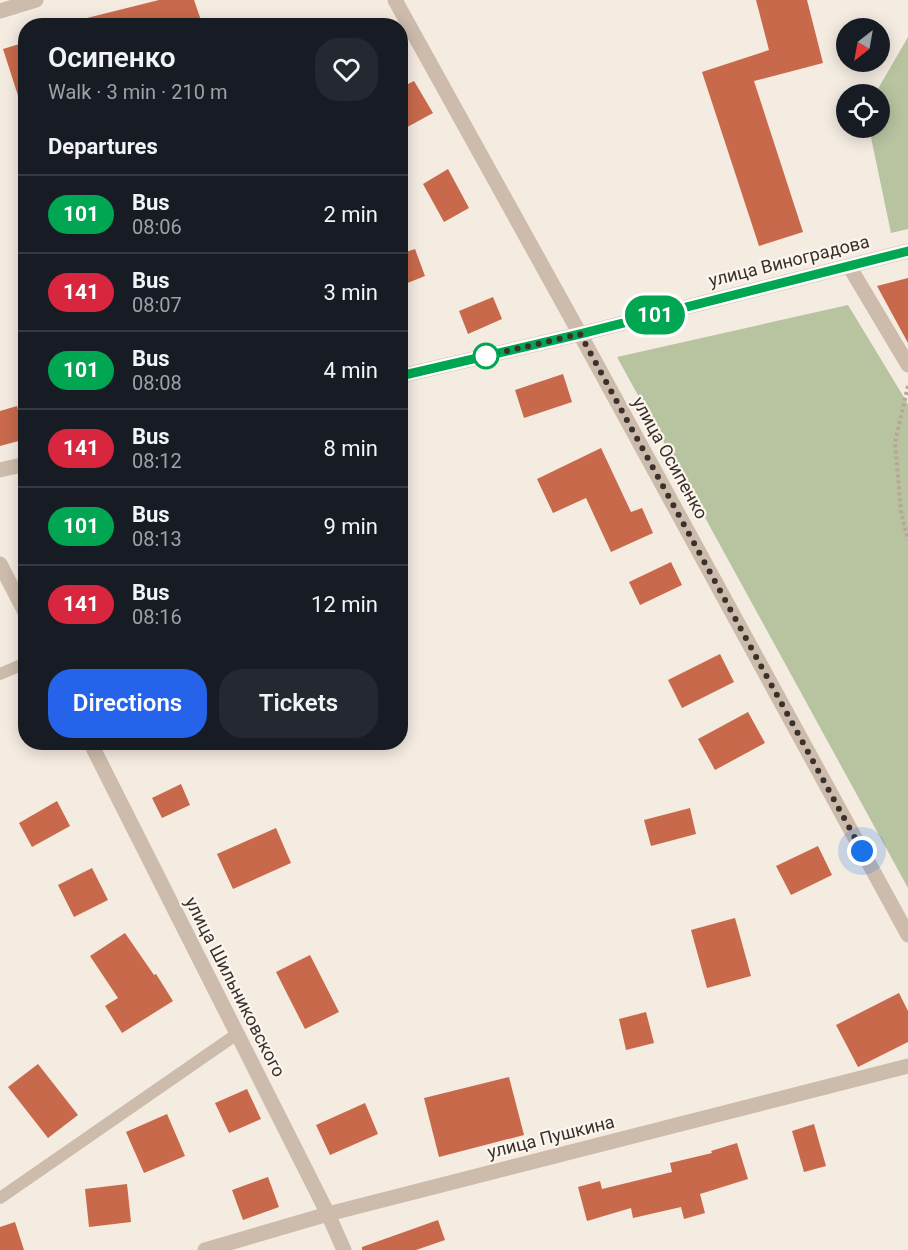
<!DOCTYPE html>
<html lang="en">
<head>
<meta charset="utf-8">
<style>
  body { margin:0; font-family:Roboto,sans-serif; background:#242831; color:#f1f3f6; height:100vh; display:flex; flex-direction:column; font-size:22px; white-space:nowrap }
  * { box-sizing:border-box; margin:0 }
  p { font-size:20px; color:#9ea1a6 }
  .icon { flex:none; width:33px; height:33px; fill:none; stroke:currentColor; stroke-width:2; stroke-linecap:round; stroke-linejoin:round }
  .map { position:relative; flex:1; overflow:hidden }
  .drawer { position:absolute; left:18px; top:18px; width:390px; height:732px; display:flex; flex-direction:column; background:#171b24; border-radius:24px; box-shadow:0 3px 15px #0003 }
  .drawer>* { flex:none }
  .badge { padding:0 12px; border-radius:20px; font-size:21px; line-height:39px }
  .needle { width:39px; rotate:211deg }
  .fabs { position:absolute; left:836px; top:18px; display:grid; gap:12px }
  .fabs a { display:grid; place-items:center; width:54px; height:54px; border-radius:50%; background:#171b24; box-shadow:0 3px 15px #0003; font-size:30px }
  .you { position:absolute; width:30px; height:30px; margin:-15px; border:4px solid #fff; border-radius:50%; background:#1a73e8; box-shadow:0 0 0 9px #1a73e833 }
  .map>.badge { position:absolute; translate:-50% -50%; box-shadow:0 0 0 3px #fff }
  h2 { padding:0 30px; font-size:22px; line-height:54px }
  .round { display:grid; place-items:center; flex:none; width:63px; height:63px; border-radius:24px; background:#242831 }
  .summary { display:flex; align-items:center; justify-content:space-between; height:102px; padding:0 30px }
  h1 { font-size:28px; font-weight:600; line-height:45px }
  .cta { display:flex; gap:12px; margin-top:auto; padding:12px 30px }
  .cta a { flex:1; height:69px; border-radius:24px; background:#2563eb; color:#fff; font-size:24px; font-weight:600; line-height:69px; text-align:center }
  .cta a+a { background:#242831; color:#f1f3f6 }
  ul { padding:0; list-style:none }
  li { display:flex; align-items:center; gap:18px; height:78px; padding:0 30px; border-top:2px solid #363941 }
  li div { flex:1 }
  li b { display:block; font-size:22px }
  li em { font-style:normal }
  li .badge { min-width:66px; font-weight:700; text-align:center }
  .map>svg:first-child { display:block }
  .green { fill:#b8c4a0 }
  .building { fill:#c8694b }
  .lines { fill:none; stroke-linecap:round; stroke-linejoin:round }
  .path { stroke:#b9a596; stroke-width:4; stroke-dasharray:3 3; stroke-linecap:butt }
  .service { stroke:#cdbbac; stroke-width:12 }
  .minor { stroke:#cdbbac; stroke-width:15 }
  .tertiary { stroke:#cdbbac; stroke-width:15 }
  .line-casing { stroke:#fff; stroke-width:14 }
  .line { stroke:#00a651; stroke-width:9 }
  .walk { stroke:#3b302b; stroke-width:6; stroke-dasharray:0 10.8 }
  .stop-dot { fill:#fff; stroke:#00a651; stroke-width:3 }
  .labels { text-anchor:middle; stroke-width:4.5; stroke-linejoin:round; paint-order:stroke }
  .street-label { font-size:18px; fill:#3b302b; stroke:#fbf5ee }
</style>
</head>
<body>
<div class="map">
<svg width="908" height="1250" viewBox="0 0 908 1250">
  <rect width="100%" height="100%" fill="#f4ebe1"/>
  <g class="green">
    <path d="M908 37V229L891 233 869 128H879V94H875Z"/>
    <path d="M848 305 908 404V888L617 357Z"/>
  </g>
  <g class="building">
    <path d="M159 0H194L203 26H83V19Z"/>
    <path d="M756 0H807L823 63 754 81 803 232 759 246 702 72 769 50Z"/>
    <path d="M26 42V107L22 108 3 49Z"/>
    <path d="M414 81 433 113 400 131V88Z"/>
    <path d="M448 169 469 208 444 222 423 184Z"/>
    <path d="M415 249 425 276 400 286V254Z"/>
    <path d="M908 278V343L877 286Z"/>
    <path d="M493 297 502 319 468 334 459 311Z"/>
    <path d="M563 374 572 402 524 418 515 390Z"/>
    <path d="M17 406 26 439 0 446V411Z"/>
    <path d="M601 448 631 512 642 508 653 533 611 552 586 498 553 513 537 479Z"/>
    <path d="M671 562 682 585 640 605 629 582Z"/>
    <path d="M720 654 734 682 682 708 668 680Z"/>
    <path d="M748 712 765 743 715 770 698 739Z"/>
    <path d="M181 784 190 805 162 818 152 798Z"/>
    <path d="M57 801 70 826 32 847 19 823Z"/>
    <path d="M690 808 696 834 651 846 644 820Z"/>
    <path d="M276 828 291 863 233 889 217 854Z"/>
    <path d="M818 846 832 875 791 895 776 866Z"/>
    <path d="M92 868 108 900 74 917 58 885Z"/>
    <path d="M735 918 751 976 707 988 691 930Z"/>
    <path d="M125 933 154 975 156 974 173 1001 122 1033 105 1006 118 998 90 956Z"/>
    <path d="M310 955 339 1012 305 1029 276 972Z"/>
    <path d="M899 993 908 1011V1042L858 1067 836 1025Z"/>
    <path d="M646 1012 654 1043 626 1050 619 1019Z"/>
    <path d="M38 1064 78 1115 48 1138 8 1087Z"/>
    <path d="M509 1077 524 1135 439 1157 424 1098Z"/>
    <path d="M247 1089 261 1119 229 1133 215 1103Z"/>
    <path d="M365 1103 378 1134 330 1155 316 1125Z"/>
    <path d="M167 1114 185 1156 144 1173 126 1132Z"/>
    <path d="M814 1124 826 1166 804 1172 792 1131Z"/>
    <path d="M737 1143 748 1179 700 1194 705 1213 684 1219 681 1207 633 1218 631 1208 587 1221 578 1187 600 1181 602 1189 672 1172 670 1163 712 1153 711 1151Z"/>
    <path d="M268 1177 279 1207 243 1220 232 1190Z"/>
    <path d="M127 1184 131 1222 89 1227 85 1189Z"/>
    <path d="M438 1220 445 1240 416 1250H362V1247Z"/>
    <path d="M15 1222 24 1250H0V1227Z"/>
  </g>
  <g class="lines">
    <path class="path" d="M908 386 895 442 901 511 908 540"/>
    <g class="service">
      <path d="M0 674 26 663"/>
      <path d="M0 1198 237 1034"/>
    </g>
    <g class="minor">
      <path d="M395 0 580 334 908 935"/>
      <path d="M0 11 36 0"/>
      <path d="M849 266 908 365"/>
      <path d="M0 564 26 614"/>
      <path d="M90 742 328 1214 344 1250"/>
      <path d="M205 1250 328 1214 908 1066"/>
    </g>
    <g class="tertiary">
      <path d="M400 376 580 334 908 251"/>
      <path d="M0 470 26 464"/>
    </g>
  </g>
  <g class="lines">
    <g class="line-casing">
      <path id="line" d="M400 376 580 334 908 251"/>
    </g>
    <use href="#line" class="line"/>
    <path class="walk" d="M486 356 580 334 862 851"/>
  </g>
  <circle class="stop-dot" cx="486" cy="356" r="12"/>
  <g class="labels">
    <g class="street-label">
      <text transform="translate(789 261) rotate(-14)" y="6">улица Виноградова</text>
      <text transform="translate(670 458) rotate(61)" y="6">улица Осипенко</text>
      <text transform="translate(235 987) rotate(63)" y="6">улица Шильниковского</text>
      <text transform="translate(551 1137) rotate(-14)" y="6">улица Пушкина</text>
    </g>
  </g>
</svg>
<div class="fabs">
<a><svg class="needle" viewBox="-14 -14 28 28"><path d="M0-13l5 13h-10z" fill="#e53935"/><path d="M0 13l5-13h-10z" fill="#9ea1a6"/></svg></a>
<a><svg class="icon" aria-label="locate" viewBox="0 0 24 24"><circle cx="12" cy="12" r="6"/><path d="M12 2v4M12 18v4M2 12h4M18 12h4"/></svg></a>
</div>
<div class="you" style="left:862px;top:851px"></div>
<b class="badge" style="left:655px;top:315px;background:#00a651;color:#fff">101</b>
<section class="drawer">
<div class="summary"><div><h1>Осипенко</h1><p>Walk · 3 min · 210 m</p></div><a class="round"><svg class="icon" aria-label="heart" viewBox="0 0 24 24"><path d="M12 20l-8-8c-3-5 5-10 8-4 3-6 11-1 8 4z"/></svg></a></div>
<h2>Departures</h2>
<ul>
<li><span class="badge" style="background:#00a651;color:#fff">101</span><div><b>Bus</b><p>08:06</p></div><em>2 min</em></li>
<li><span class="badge" style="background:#d7263d;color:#fff">141</span><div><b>Bus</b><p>08:07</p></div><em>3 min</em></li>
<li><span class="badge" style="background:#00a651;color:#fff">101</span><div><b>Bus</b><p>08:08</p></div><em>4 min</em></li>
<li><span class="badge" style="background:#d7263d;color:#fff">141</span><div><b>Bus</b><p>08:12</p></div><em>8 min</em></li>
<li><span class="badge" style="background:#00a651;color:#fff">101</span><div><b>Bus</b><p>08:13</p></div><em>9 min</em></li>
<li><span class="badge" style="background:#d7263d;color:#fff">141</span><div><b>Bus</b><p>08:16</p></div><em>12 min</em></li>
</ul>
<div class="cta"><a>Directions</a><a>Tickets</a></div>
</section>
</div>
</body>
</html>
